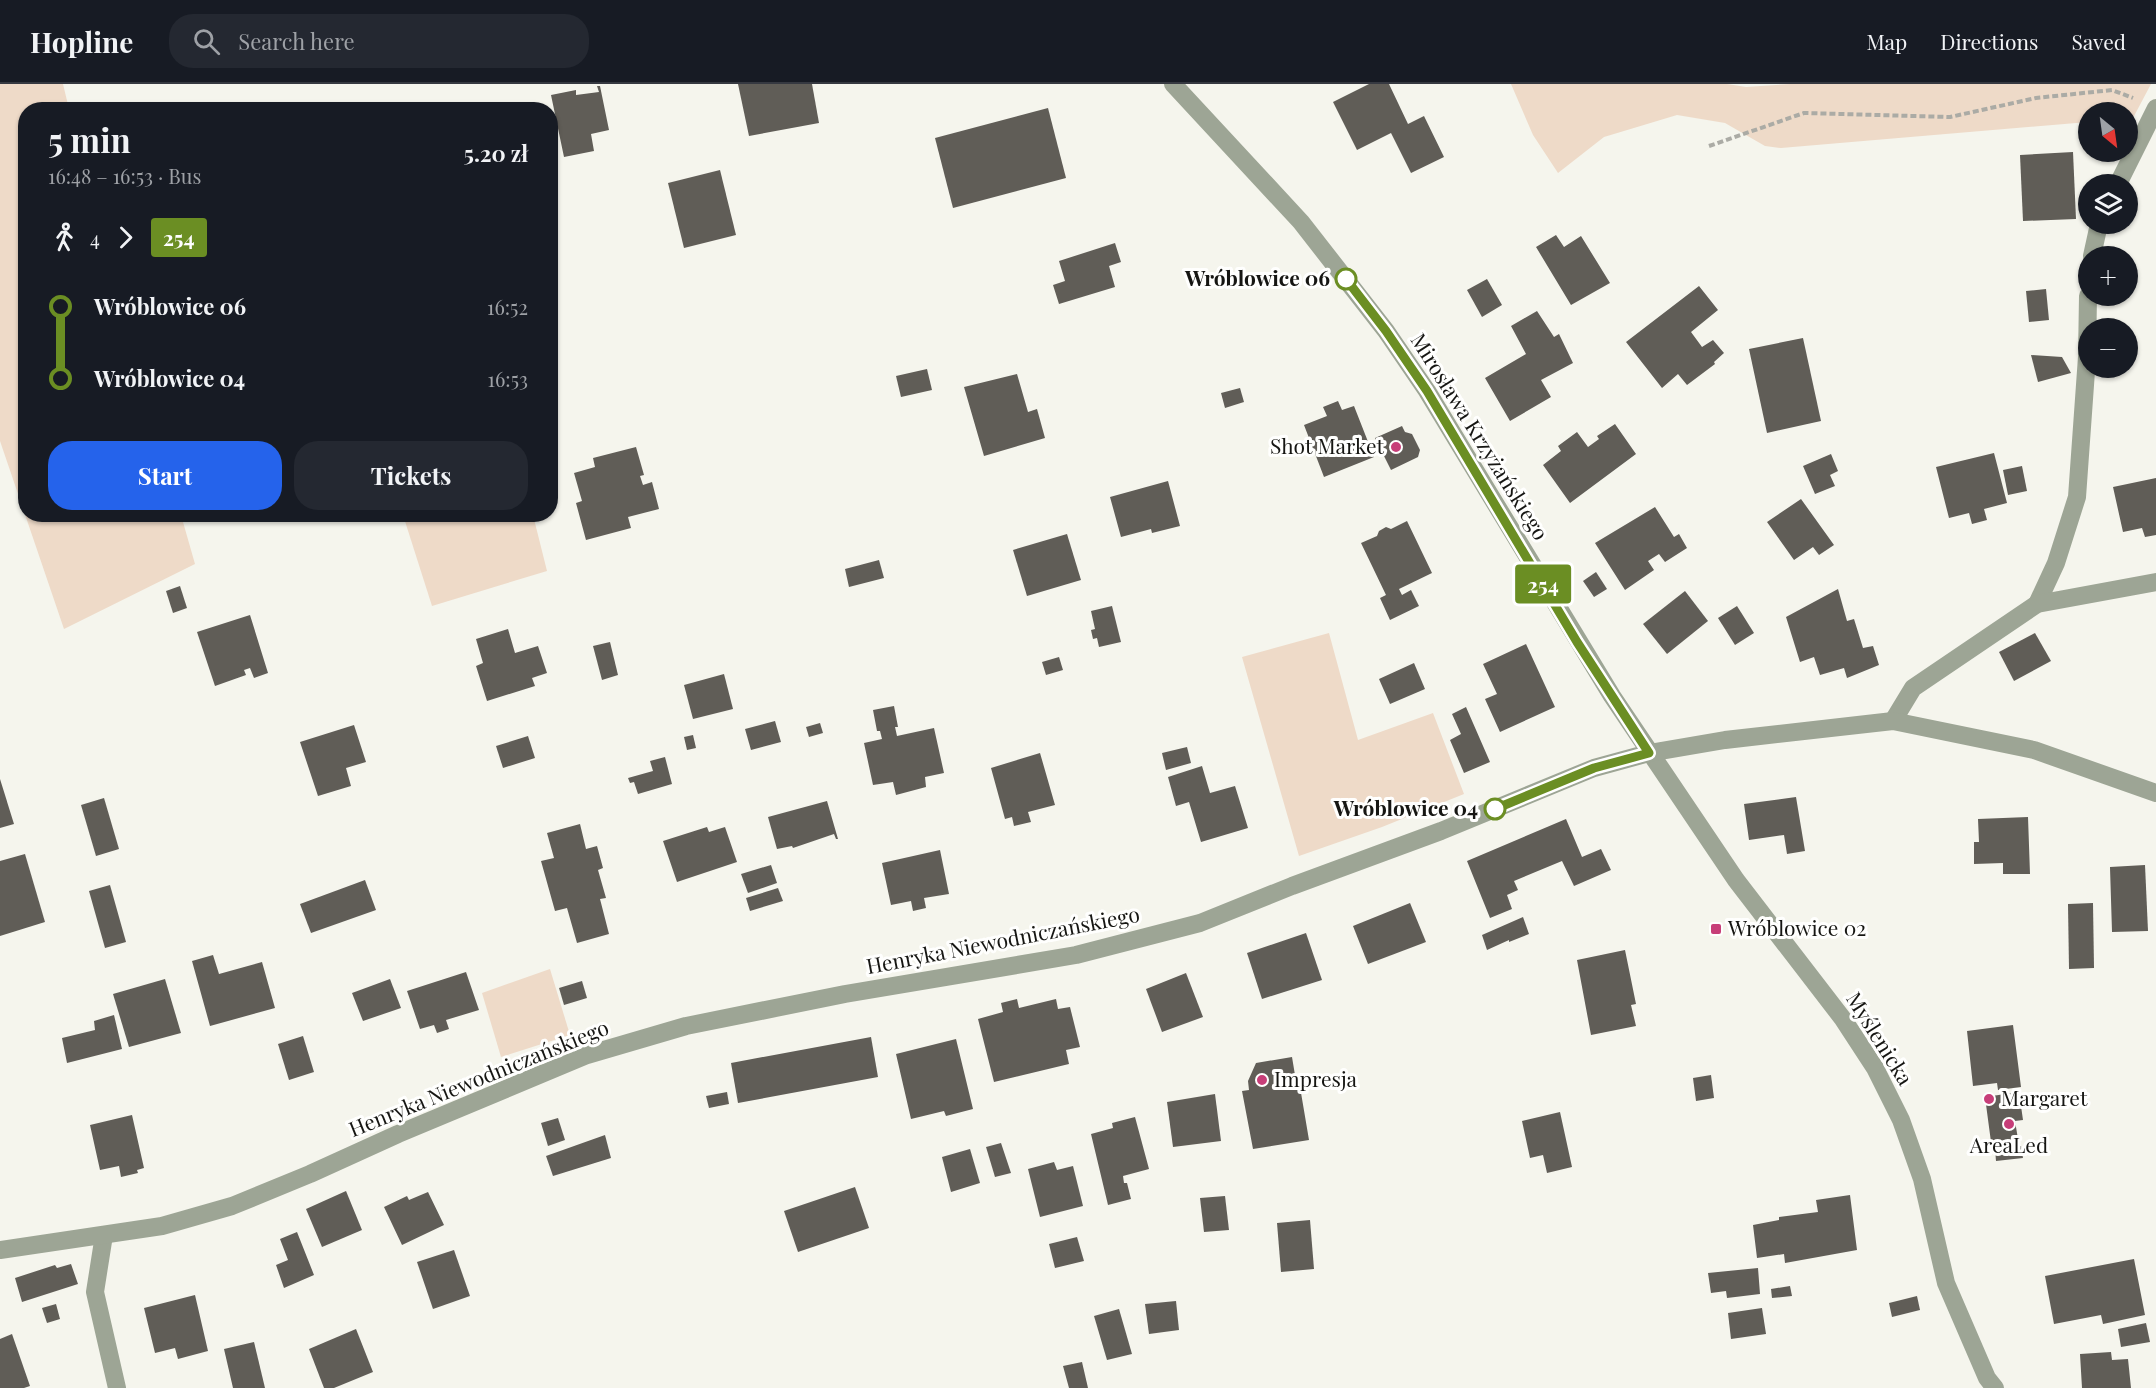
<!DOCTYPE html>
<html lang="en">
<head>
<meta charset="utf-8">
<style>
  body { margin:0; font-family:"Playfair Display",serif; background:#242831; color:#f1f3f6; height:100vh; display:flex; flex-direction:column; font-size:22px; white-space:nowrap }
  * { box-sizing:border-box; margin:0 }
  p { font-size:20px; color:#9ea1a6 }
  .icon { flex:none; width:33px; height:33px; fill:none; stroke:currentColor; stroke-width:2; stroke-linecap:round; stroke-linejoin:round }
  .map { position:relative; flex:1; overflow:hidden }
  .drawer { position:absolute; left:18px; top:18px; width:540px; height:420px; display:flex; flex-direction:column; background:#171b24; border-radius:24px; box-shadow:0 2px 4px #0004 }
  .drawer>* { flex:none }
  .badge { padding:0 12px; border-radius:4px; font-size:21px; line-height:39px }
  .needle { width:39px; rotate:151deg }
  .tools { position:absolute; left:2078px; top:18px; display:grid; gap:12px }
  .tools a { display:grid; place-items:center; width:60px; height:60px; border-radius:50%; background:#171b24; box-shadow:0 2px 4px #0004; font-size:30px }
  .map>.badge { position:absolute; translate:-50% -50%; box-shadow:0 0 0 3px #fff }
  .legs { display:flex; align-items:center; gap:9px; height:66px; padding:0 30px; font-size:20px }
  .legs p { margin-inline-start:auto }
  .head { display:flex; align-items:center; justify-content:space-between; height:102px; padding:0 30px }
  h1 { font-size:33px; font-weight:700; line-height:45px }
  .cta { display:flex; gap:12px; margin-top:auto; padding:12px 30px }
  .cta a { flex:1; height:69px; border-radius:24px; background:#2563eb; color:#fff; font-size:24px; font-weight:700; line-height:69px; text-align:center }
  .cta a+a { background:#242831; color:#f1f3f6 }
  ul { padding:0 30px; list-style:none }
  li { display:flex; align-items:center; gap:21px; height:72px; font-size:22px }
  li i { display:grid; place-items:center; width:9px; height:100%; margin:0 8px; background:currentColor }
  li i::after { content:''; width:15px; height:15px; margin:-8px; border:4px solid; border-radius:50%; background:#171b24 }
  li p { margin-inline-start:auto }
  li:first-child i { background:linear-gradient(#0000 50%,currentColor 0) }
  li:last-child i { background:linear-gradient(currentColor 50%,#0000 0) }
  header { display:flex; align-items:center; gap:36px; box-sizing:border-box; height:84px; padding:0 30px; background:#171b24; border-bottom:2px solid #363941 }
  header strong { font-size:28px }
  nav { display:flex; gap:33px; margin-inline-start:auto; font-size:21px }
  .search { width:420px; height:54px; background:#242831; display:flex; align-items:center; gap:15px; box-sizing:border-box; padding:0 21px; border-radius:24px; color:#9ea1a6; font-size:22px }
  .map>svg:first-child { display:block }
  .green { fill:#eedac8 }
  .building { fill:#605d57 }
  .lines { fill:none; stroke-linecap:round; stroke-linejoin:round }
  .path { stroke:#ababa5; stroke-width:4; stroke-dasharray:6 3; stroke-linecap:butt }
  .minor { stroke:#9da595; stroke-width:18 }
  .line-1-casing { stroke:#fff; stroke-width:14 }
  .line-1 { stroke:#6b8e23; stroke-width:9 }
  .stop-1-dot { fill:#fff; stroke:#6b8e23; stroke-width:3 }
  .poi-dot { fill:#c73e78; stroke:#fffffe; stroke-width:2 }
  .labels { text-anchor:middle; stroke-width:6; stroke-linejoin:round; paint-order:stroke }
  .stop-label { font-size:21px; font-weight:bold; fill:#161613; stroke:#fffffe; text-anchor:end }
  .street-label { font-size:21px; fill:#161613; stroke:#fffffe }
  .poi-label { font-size:21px; fill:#161613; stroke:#fffffe; text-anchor:start }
</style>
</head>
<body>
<header>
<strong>Hopline</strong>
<div class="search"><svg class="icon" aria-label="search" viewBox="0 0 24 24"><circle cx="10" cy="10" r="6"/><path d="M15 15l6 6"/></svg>Search here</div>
<nav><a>Map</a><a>Directions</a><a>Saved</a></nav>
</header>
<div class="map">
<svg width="2156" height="1304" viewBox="0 0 2156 1304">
  <rect width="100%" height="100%" fill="#f5f5ed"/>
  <g class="green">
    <path d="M0 0H63L69 25 26 26V430L181 431 195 480 64 545 0 357Z"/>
    <path d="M1511 0H1727L1746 3 1790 0H2151L2133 34 2127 35V28H2088V38L1781 64 1765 62 1725 39 1677 31 1604 53 1558 89 1533 51Z"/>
    <path d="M403 431H533L547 487 432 522Z"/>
    <path d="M1329 549 1358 656 1433 629 1464 710 1382 743 1299 772 1242 573Z"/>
    <path d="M550 885 570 951 501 973 482 909Z"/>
  </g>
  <g class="building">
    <path d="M738 0H812L819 39 749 52Z"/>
    <path d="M1369 0H1389L1408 40 1424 32 1444 73 1411 89 1391 49 1357 66 1333 18Z"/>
    <path d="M597 2H600L609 46 591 50 594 67 564 73 551 11 576 6V11L599 8Z"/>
    <path d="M1048 24 1066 94 953 124 935 54Z"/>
    <path d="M2073 68 2076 135 2023 137 2020 71Z"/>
    <path d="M720 86 736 151 684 164 668 99Z"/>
    <path d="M1556 151 1564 163 1581 152 1610 199 1571 221 1536 163Z"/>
    <path d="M1115 159 1121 178 1109 182 1115 203 1059 220 1053 201 1065 197 1059 177Z"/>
    <path d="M1487 195 1502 221 1482 233 1467 206Z"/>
    <path d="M1699 202 1718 226 1691 248 1702 263 1713 256 1724 269 1714 278 1715 280 1687 301 1678 290 1662 304 1626 258Z"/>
    <path d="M2046 205 2049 236 2029 238 2026 207Z"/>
    <path d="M1537 227 1554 253 1559 250 1573 279 1541 296 1551 313 1510 337 1485 294 1526 270 1511 242Z"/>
    <path d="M1803 254 1821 337 1767 349 1749 265Z"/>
    <path d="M2031 271 2062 273 2071 289 2038 298Z"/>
    <path d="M927 285 932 306 901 313 896 292Z"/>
    <path d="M1017 290 1028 328 1037 325 1045 354 984 372 964 303Z"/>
    <path d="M1240 304 1244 318 1225 324 1221 309Z"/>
    <path d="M1338 317 1342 326 1354 322 1374 373 1324 393 1304 341 1327 332 1323 323Z"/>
    <path d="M1615 340 1636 370 1570 419 1543 381 1561 367 1558 362 1577 348 1588 363 1599 355 1597 352Z"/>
    <path d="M1402 342 1405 348 1412 350 1420 366 1418 373 1391 386 1375 354Z"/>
    <path d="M636 363 644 391 640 392 643 401 652 398 659 425 628 433 631 444 586 456 576 419 582 417 574 389 595 383 593 374Z"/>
    <path d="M1994 369 2007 419 1984 425 1987 436 1972 440 1969 429 1949 434 1936 383Z"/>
    <path d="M1831 370 1838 387 1830 391 1835 402 1815 410 1803 382Z"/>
    <path d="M2022 382 2027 407 2008 411 2003 386Z"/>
    <path d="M2156 394V451L2145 453 2142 444 2123 448 2113 403Z"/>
    <path d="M1168 397 1180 442 1152 449 1151 445 1121 453 1110 413Z"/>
    <path d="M1801 415 1834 461 1819 471 1813 463 1794 476 1767 438Z"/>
    <path d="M1655 423 1674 453 1679 450 1687 464 1665 478 1659 470 1648 477 1654 486 1625 506 1595 459Z"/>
    <path d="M1407 437 1432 489 1399 505 1402 511 1411 506 1419 522 1390 536 1380 514 1386 511 1361 459 1377 452 1379 447 1386 443 1391 445Z"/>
    <path d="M1067 450 1081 496 1027 512 1013 466Z"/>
    <path d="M879 476 884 494 849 503 845 485Z"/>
    <path d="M1596 488 1607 505 1594 513 1583 497Z"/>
    <path d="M180 502 187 524 173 529 166 507Z"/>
    <path d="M1838 505 1847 537 1854 535 1863 564 1873 562 1879 581 1847 594 1844 584 1820 591 1814 573 1800 578 1786 533Z"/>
    <path d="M1685 507 1708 537 1667 570 1643 540Z"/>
    <path d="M1112 522 1121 558 1099 563 1097 554 1093 555 1091 546 1095 545 1091 527Z"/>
    <path d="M1737 522 1754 549 1735 561 1718 534Z"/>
    <path d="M250 531 268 589 254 594 250 584 244 586 246 591 215 602 197 548Z"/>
    <path d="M508 545 515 569 538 562 547 589 532 594 535 602 487 617 476 582 483 579 476 555Z"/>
    <path d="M2035 549 2051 577 2014 597 1999 568Z"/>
    <path d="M610 558 618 591 602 596 593 562Z"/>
    <path d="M1526 560 1555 623 1500 648 1485 615 1497 610 1483 580Z"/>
    <path d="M1059 573 1063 586 1046 591 1042 578Z"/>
    <path d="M1414 579 1425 605 1390 620 1379 595Z"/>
    <path d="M724 590 733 625 693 635 684 601Z"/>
    <path d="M894 622 898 643H895L897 652 934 644 944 689 925 693 926 703 896 711 893 698 873 701 864 659 882 655 880 647H877L873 626Z"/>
    <path d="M1466 623 1490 678 1464 689 1450 656 1461 650 1452 630Z"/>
    <path d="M775 637 781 658 751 666 745 645Z"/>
    <path d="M820 639 823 649 809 653 806 643Z"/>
    <path d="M354 641 366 678 346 684 351 702 318 712 300 658Z"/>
    <path d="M693 651 696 664 687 666 684 653Z"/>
    <path d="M528 652 535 674 503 684 496 662Z"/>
    <path d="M1187 663 1191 679 1166 686 1162 669Z"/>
    <path d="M1040 669 1055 721 1028 728 1031 738 1014 742 1012 733 1005 735 991 684Z"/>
    <path d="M665 673 672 700 638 710 634 698 630 699 628 694 653 687 650 677Z"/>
    <path d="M1202 682 1210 709 1235 702 1248 744 1201 758 1189 718 1176 722 1168 693Z"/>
    <path d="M0 695 14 740 0 744Z"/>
    <path d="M1796 713 1805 767 1787 770 1784 751 1749 756 1744 720Z"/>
    <path d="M104 714 119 765 96 772 81 721Z"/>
    <path d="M827 717 838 755H836L834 750 793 764 792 762 777 765 768 733Z"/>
    <path d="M2028 733 2030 790H2003V779L1974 780V758H1979L1978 735Z"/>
    <path d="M1566 735 1582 773 1601 765 1611 786 1574 802 1562 777 1514 797 1518 806 1507 811 1512 825 1490 834 1467 777Z"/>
    <path d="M580 740 586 765 597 762 603 784 598 786 606 814 600 815 609 850 577 859 567 824 555 827 541 777 554 774 547 749Z"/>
    <path d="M707 743 709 748 725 743 737 778 677 798 663 757Z"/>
    <path d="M940 766 949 810 924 814 926 824 913 827 911 817 891 821 882 779Z"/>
    <path d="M25 770 45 838 0 852V777Z"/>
    <path d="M771 781 777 799 748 809 741 790Z"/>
    <path d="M2145 781 2148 847 2112 848 2110 783Z"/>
    <path d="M365 796 376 826 311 849 300 820Z"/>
    <path d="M110 801 126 858 105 864 89 807Z"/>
    <path d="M778 804 783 817 750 827 746 814Z"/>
    <path d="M1410 819 1426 858 1368 880 1353 842Z"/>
    <path d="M2093 819 2094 884 2069 885 2068 820Z"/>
    <path d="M1523 833 1529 850 1509 858V856L1487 866 1482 851Z"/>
    <path d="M1306 849 1322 896 1262 915 1247 869Z"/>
    <path d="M1625 866 1636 920 1631 921 1636 942 1591 951 1577 876Z"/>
    <path d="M213 871 219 890 262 878 275 924 210 942 192 877Z"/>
    <path d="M466 888 479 926 446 936 449 945 437 949 434 941 420 945 407 907Z"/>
    <path d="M1186 889 1203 933 1162 948 1146 905Z"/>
    <path d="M165 895 181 949 129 963 113 910Z"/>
    <path d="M390 895 401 924 363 937 352 909Z"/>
    <path d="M582 897 587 914 564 921 559 904Z"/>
    <path d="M1017 915 1019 924 1056 915 1058 925 1070 923 1080 963 1066 966 1069 980 994 998 978 935 1003 928 1001 919Z"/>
    <path d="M114 931 122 965 67 979 62 954 95 946 94 937Z"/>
    <path d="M2013 941 2021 1003 1998 1006 1997 999 1973 1002 1967 947Z"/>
    <path d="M303 952 314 988 289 996 278 960Z"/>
    <path d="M871 953 878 993 738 1019 731 979Z"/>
    <path d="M956 955 973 1025 946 1032 944 1027 911 1035 896 970Z"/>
    <path d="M1292 973 1296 997H1299L1309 1056 1253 1065 1242 1007 1249 1006 1248 997 1256 979Z"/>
    <path d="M1711 991 1714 1014 1696 1017 1693 994Z"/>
    <path d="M727 1008 729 1020 709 1024 706 1012Z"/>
    <path d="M2019 1008 2023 1036 2015 1037 2018 1055 1991 1058 1985 1013Z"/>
    <path d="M1215 1010 1221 1057 1173 1063 1167 1018Z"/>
    <path d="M1560 1028 1572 1083 1547 1089 1543 1071 1530 1074 1522 1037Z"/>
    <path d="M132 1031 144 1084 137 1086 138 1089 121 1093 119 1082 100 1086 90 1041Z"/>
    <path d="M1135 1033 1149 1085 1123 1092 1124 1099H1127L1131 1115 1108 1121 1091 1050 1113 1044 1112 1039Z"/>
    <path d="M558 1034 565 1056 548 1062 541 1039Z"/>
    <path d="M605 1051 611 1074 553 1092 546 1072Z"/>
    <path d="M1001 1059 1011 1089 995 1093 986 1063Z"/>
    <path d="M2021 1062 2023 1074 1996 1077 1995 1065Z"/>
    <path d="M970 1065 980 1099 951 1108 942 1073Z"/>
    <path d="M1054 1078 1057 1086 1073 1082 1083 1122 1040 1133 1028 1085Z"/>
    <path d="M855 1103 869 1144 798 1168 784 1127Z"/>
    <path d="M346 1107 362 1146 322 1163 306 1125Z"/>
    <path d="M428 1108 444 1141 402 1161 384 1123 407 1112 409 1116Z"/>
    <path d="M1850 1111 1857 1166 1785 1179 1784 1170 1757 1174 1753 1141 1779 1136V1133L1818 1128 1816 1116Z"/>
    <path d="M1225 1112 1229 1146 1204 1148 1200 1114Z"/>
    <path d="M1310 1136 1314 1185 1281 1188 1277 1139Z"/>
    <path d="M297 1148 314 1191 284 1204 276 1181 288 1176 280 1155Z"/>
    <path d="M1077 1153 1084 1177 1055 1184 1049 1160Z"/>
    <path d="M454 1166 470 1212 433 1225 417 1178Z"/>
    <path d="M2134 1175 2145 1231 2103 1240 2101 1231 2054 1240 2045 1192Z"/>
    <path d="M71 1180 78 1200 22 1218 15 1194 55 1181 57 1184Z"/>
    <path d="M1758 1184 1760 1210 1727 1214 1726 1207 1711 1209 1708 1189Z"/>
    <path d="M1790 1202 1792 1212 1772 1214 1771 1205Z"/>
    <path d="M195 1211 208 1267 178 1275 175 1264 155 1269 144 1224Z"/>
    <path d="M1917 1212 1920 1226 1892 1233 1889 1219Z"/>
    <path d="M1176 1217 1179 1246 1149 1250 1145 1220Z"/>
    <path d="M56 1220 60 1235 47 1239 42 1224Z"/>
    <path d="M1762 1224 1766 1250 1731 1255 1728 1229Z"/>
    <path d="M1119 1225 1132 1270 1107 1276 1094 1232Z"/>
    <path d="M2146 1239 2150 1258 2121 1263 2118 1245Z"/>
    <path d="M356 1245 373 1288 334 1304H324L309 1265Z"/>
    <path d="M12 1250 30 1302 24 1304H0V1255Z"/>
    <path d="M254 1258 265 1304H233L224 1265Z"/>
    <path d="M2111 1268 2112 1276 2128 1275 2131 1304H2082L2080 1270Z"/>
    <path d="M1082 1278 1088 1304H1069L1063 1282Z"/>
  </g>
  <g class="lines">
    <path class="path" d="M1709 62 1804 29 1950 33 2036 14 2112 6 2133 14"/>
    <g class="minor">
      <path d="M1173 0 1301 138 1386 247 1427 307 1612 612 1736 796 1843 935 1875 984 1901 1036 1922 1095 1946 1199 1987 1294 1995 1304"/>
      <path d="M2118 100 2156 24"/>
      <path d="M2092 172 2099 140"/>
      <path d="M2037 520 2056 479 2077 413 2087 273 2088 212"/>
      <path d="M1893 637 1913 604 2037 520 2156 498"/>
      <path d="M104 1151 95 1208 117 1304"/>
      <path d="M0 1166 162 1142 232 1122 310 1090 398 1050 587 971 686 942 845 910 1076 871 1200 839 1292 802 1441 747 1594 684 1649 669 1725 656 1893 637 2034 666 2156 709"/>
    </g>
  </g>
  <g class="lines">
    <g class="line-1-casing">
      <path id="line-1" d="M1346 195 1386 247 1427 307 1577 558 1649 669 1594 684 1495 725"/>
    </g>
    <use href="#line-1" class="line-1"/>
  </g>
  <g class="stop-1-dot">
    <circle cx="1346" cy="195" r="10"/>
    <circle cx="1495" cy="725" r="10"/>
  </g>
  <g class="poi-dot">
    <circle cx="1396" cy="363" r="6"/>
    <rect x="1710" y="839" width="12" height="12" rx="3"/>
    <circle cx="1262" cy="996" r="6"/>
    <circle cx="1989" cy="1015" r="6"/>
    <circle cx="2009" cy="1040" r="6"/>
  </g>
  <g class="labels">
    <g class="stop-label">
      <text x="1330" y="202">Wróblowice 06</text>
      <text x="1478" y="732">Wróblowice 04</text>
    </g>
    <g class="street-label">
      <text transform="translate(1479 353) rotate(58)" y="7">Mirosława Krzyżańskiego</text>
      <text transform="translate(1003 857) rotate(-11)" y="7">Henryka Niewodniczańskiego</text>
      <text transform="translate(1879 955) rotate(58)" y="7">Myślenicka</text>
      <text transform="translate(479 995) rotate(-22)" y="7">Henryka Niewodniczańskiego</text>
    </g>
    <g class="poi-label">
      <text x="1384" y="370" text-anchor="end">Shot Market</text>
      <text x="1728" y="852">Wróblowice 02</text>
      <text x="1274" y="1003">Impresja</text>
      <text x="2001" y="1022">Margaret</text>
      <text x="2009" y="1069" text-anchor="middle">AreaLed</text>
    </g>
  </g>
</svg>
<div class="tools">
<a><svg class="needle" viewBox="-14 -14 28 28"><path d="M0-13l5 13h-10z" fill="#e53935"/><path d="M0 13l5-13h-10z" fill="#9ea1a6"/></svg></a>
<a><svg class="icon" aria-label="layers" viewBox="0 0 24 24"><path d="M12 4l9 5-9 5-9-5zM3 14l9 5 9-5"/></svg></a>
<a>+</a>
<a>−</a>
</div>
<b class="badge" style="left:1543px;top:500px;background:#6b8e23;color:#fff">254</b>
<section class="drawer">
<div class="head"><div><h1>5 min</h1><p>16:48 – 16:53 · Bus</p></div><b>5.20 zł</b></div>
<div class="legs"><svg class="icon" aria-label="walk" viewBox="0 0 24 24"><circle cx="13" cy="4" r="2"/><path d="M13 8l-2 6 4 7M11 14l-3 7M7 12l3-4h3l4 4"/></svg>4<svg class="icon" aria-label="forward" viewBox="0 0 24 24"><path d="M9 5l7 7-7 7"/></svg><b class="badge" style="background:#6b8e23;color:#fff">254</b></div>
<ul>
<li><i style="color:#6b8e23"></i><b>Wróblowice 06</b><p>16:52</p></li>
<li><i style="color:#6b8e23"></i><b>Wróblowice 04</b><p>16:53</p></li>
</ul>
<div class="cta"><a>Start</a><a>Tickets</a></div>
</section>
</div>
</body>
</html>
